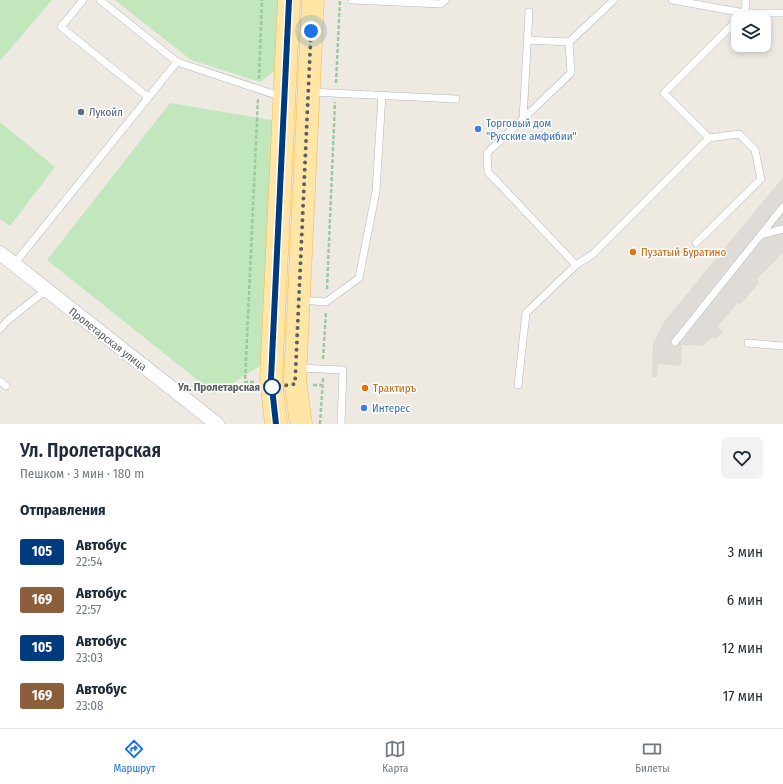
<!DOCTYPE html>
<html lang="ru">
<head>
<meta charset="utf-8">
<style>
  body { margin:0; font-family:"Fira Sans Condensed",sans-serif; background:#f2f2f3; color:#1f2937; height:100vh; display:flex; flex-direction:column; font-size:15px; white-space:nowrap }
  * { box-sizing:border-box; margin:0 }
  p { font-size:13px; color:#747a83 }
  .icon { flex:none; width:22px; height:22px; fill:none; stroke:currentColor; stroke-width:2; stroke-linecap:round; stroke-linejoin:round }
  .map { position:relative; height:424px; overflow:hidden }
  .side { display:flex; flex-direction:column; background:#fff; flex:1 }
  .side>* { flex:none }
  .badge { padding:0 8px; border-radius:3px; font-size:14px; line-height:26px }
  .fabs { position:absolute; left:731px; top:12px; display:grid; gap:8px }
  .fabs a { display:grid; place-items:center; width:40px; height:40px; border-radius:8px; background:#fff; box-shadow:0 2px 6px #0003; font-size:20px }
  .you { position:absolute; width:20px; height:20px; margin:-10px; border:3px solid #fff; border-radius:50%; background:#1a73e8; box-shadow:0 0 0 6px #1a73e833 }
  .map>.badge { position:absolute; translate:-50% -50%; box-shadow:0 0 0 2px #fff }
  h2 { padding:0 20px; font-size:15px; line-height:36px }
  .round { display:grid; place-items:center; flex:none; width:42px; height:42px; border-radius:8px; background:#f2f2f3 }
  .head { display:flex; align-items:center; justify-content:space-between; height:68px; padding:0 20px }
  h1 { font-size:19px; font-weight:600; line-height:30px }
  ul { padding:0; list-style:none }
  li { display:flex; align-items:center; gap:12px; height:48px; padding:0 20px }
  li div { flex:1 }
  li b { display:block; font-size:15px }
  li em { font-style:normal }
  li .badge { min-width:44px; font-weight:700; text-align:center }
  .dock { display:flex; justify-content:space-around; align-items:center; height:56px; border-top:1px solid #e0e1e3; background:#fff; font-size:11px; color:#747a83 }
  .dock a { display:grid; justify-items:center; gap:2px }
  .dock .active { color:#1a73e8 }
  .map>svg:first-child { display:block }
  .industrial { fill:#dfdcd7 }
  .green { fill:#c2e7bd }
  .lines { fill:none; stroke-linecap:round; stroke-linejoin:round }
  .lane-casing { stroke:#b3b6ba; stroke-width:8 }
  .street-casing { stroke:#b3b6ba; stroke-width:15 }
  .primary-casing { stroke:#f8b651; stroke-width:23 }
  .path { stroke:#98cba0; stroke-width:2.5; stroke-dasharray:4 2; stroke-linecap:butt }
  .lane { stroke:#fff; stroke-width:7 }
  .street { stroke:#fff; stroke-width:14 }
  .primary { stroke:#ffe6a6; stroke-width:22 }
  .line-casing { stroke:#fff; stroke-width:9 }
  .line { stroke:#003b80; stroke-width:6 }
  .walk { stroke:#5a6064; stroke-width:4; stroke-dasharray:0 7.2 }
  .service-dot { fill:#5c6f8a; stroke:#fff; stroke-width:1.5 }
  .shop-dot { fill:#3f7fe0; stroke:#fff; stroke-width:1.5 }
  .food-dot { fill:#e8710a; stroke:#fff; stroke-width:1.5 }
  .stop-dot { fill:#fff; stroke:#003b80; stroke-width:2 }
  .labels { text-anchor:middle; stroke-width:3; stroke-linejoin:round; paint-order:stroke }
  .service-label { font-size:11px; fill:#4e5e75; stroke:#fff; text-anchor:start }
  .shop-label { font-size:11px; fill:#366cbe; stroke:#fff; text-anchor:start }
  .food-label { font-size:11px; fill:#c56008; stroke:#fff; text-anchor:start }
  .street-label { font-size:11px; fill:#5a6064; stroke:#fff }
  .stop-label { font-size:11px; font-weight:bold; fill:#5a6064; stroke:#fff; text-anchor:end }
</style>
</head>
<body>
<div class="map">
<svg width="783" height="424" viewBox="0 0 783 424">
  <rect width="100%" height="100%" fill="#eeeae2"/>
  <path class="industrial" d="M783 177V253L757 279 759 283 741 304 738 303 718 326 723 332 716 339 713 337 703 346 682 345 681 366 658 364 657 377H652L653 344 663 323Z"/>
  <g class="green">
    <path d="M0 0H52L0 61Z"/>
    <path d="M115 0H281L278 69 260 82 191 60Z"/>
    <path d="M170 103 276 121 262 365 215 394 47 260Z"/>
    <path d="M0 122 55 167 10 226 0 219Z"/>
  </g>
  <g class="lines">
    <g class="lane-casing">
      <g id="lane">
        <path d="M83 0 61 27 148 97"/>
        <path d="M100 0 177 62 282 97"/>
        <path d="M352 0 441 4 445 0"/>
        <path d="M672 0 745 13 746 0"/>
        <path d="M742 15 745 13H783"/>
        <path d="M527 40 569 42"/>
        <path d="M310 92 456 99"/>
        <path d="M523 119 529 12"/>
        <path d="M709 138 664 93 738 19"/>
        <path d="M761 235 783 229"/>
        <path d="M14 264 177 62"/>
        <path d="M576 265 488 172 487 153 571 73 569 42 614 0"/>
        <path d="M301 300 326 302 359 278 376 191 382 95"/>
        <path d="M0 329 7 321 46 290"/>
        <path d="M675 342 783 207"/>
        <path d="M748 343 783 346"/>
        <path d="M298 368 343 370 341 424"/>
        <path d="M0 381 6 386"/>
        <path d="M518 385 526 313 576 265 593 254 709 138 739 134 755 150 761 179 696 243"/>
      </g>
    </g>
    <g class="street-casing">
      <path id="street" d="M0 253 217 424"/>
    </g>
    <g class="primary-casing">
      <g id="primary">
        <path d="M276 424 271 379 289 0"/>
        <path d="M301 424 295 380 313 0"/>
      </g>
    </g>
    <g class="path">
      <path d="M259 79 262 0"/>
      <path d="M336 83 340 0"/>
      <path d="M327 289 335 102"/>
      <path d="M323 359 326 312"/>
      <path d="M254 382H245L258 98"/>
      <path d="M313 385H322"/>
      <path d="M320 424 323 378"/>
    </g>
    <use href="#lane" class="lane"/>
    <use href="#street" class="street"/>
    <use href="#primary" class="primary"/>
  </g>
  <g class="lines">
    <g class="line-casing">
      <path id="line" d="M276 424 271 379 289 0"/>
    </g>
    <use href="#line" class="line"/>
    <path class="walk" d="M272 387 295 384 311 31"/>
  </g>
  <circle class="service-dot" cx="81" cy="112" r="4"/>
  <g class="shop-dot">
    <circle cx="478" cy="129" r="4"/>
    <circle cx="364" cy="408" r="4"/>
  </g>
  <g class="food-dot">
    <circle cx="633" cy="252" r="4"/>
    <circle cx="365" cy="388" r="4"/>
  </g>
  <circle class="stop-dot" cx="272" cy="387" r="8"/>
  <g class="labels">
    <g class="service-label">
      <text x="89" y="116">Лукойл</text>
    </g>
    <g class="shop-label">
      <text x="486" y="127">Торговый дом<tspan x="486" dy="13">"Русские амфибии"</tspan></text>
      <text x="372" y="412">Интерес</text>
    </g>
    <g class="food-label">
      <text x="641" y="256">Пузатый Буратино</text>
      <text x="373" y="392">Трактиръ</text>
    </g>
    <g class="street-label">
      <text transform="translate(108 339) rotate(38)" y="4">Пролетарская улица</text>
    </g>
    <g class="stop-label">
      <text x="260" y="391">Ул. Пролетарская</text>
    </g>
  </g>
</svg>
<div class="fabs">
<a><svg class="icon" aria-label="layers" viewBox="0 0 24 24"><path d="M12 4l9 5-9 5-9-5zM3 14l9 5 9-5"/></svg></a>
</div>
<div class="you" style="left:311px;top:31px"></div>
</div>
<section class="side">
<div class="head"><div><h1>Ул. Пролетарская</h1><p>Пешком · 3 мин · 180 m</p></div><a class="round"><svg class="icon" aria-label="heart" viewBox="0 0 24 24"><path d="M12 20l-8-8c-3-5 5-10 8-4 3-6 11-1 8 4z"/></svg></a></div>
<h2>Отправления</h2>
<ul>
<li><span class="badge" style="background:#003b80;color:#fff">105</span><div><b>Автобус</b><p>22:54</p></div><em>3 мин</em></li>
<li><span class="badge" style="background:#8b5e3c;color:#fff">169</span><div><b>Автобус</b><p>22:57</p></div><em>6 мин</em></li>
<li><span class="badge" style="background:#003b80;color:#fff">105</span><div><b>Автобус</b><p>23:03</p></div><em>12 мин</em></li>
<li><span class="badge" style="background:#8b5e3c;color:#fff">169</span><div><b>Автобус</b><p>23:08</p></div><em>17 мин</em></li>
</ul>
</section>
<nav class="dock">
<a class="active"><svg class="icon" aria-label="directions" viewBox="0 0 24 24"><path d="M12 3l9 9-9 9-9-9zM9 14v-3h6M13 9l2 2-2 2"/></svg>Маршрут</a>
<a><svg class="icon" aria-label="map" viewBox="0 0 24 24"><path d="M3 6l6-2 6 2 6-2v14l-6 2-6-2-6 2zM9 4v14M15 6v14"/></svg>Карта</a>
<a><svg class="icon" aria-label="tickets" viewBox="0 0 24 24"><path d="M3 7h18v10H3zM15 7v10"/></svg>Билеты</a>
</nav>
</body>
</html>
